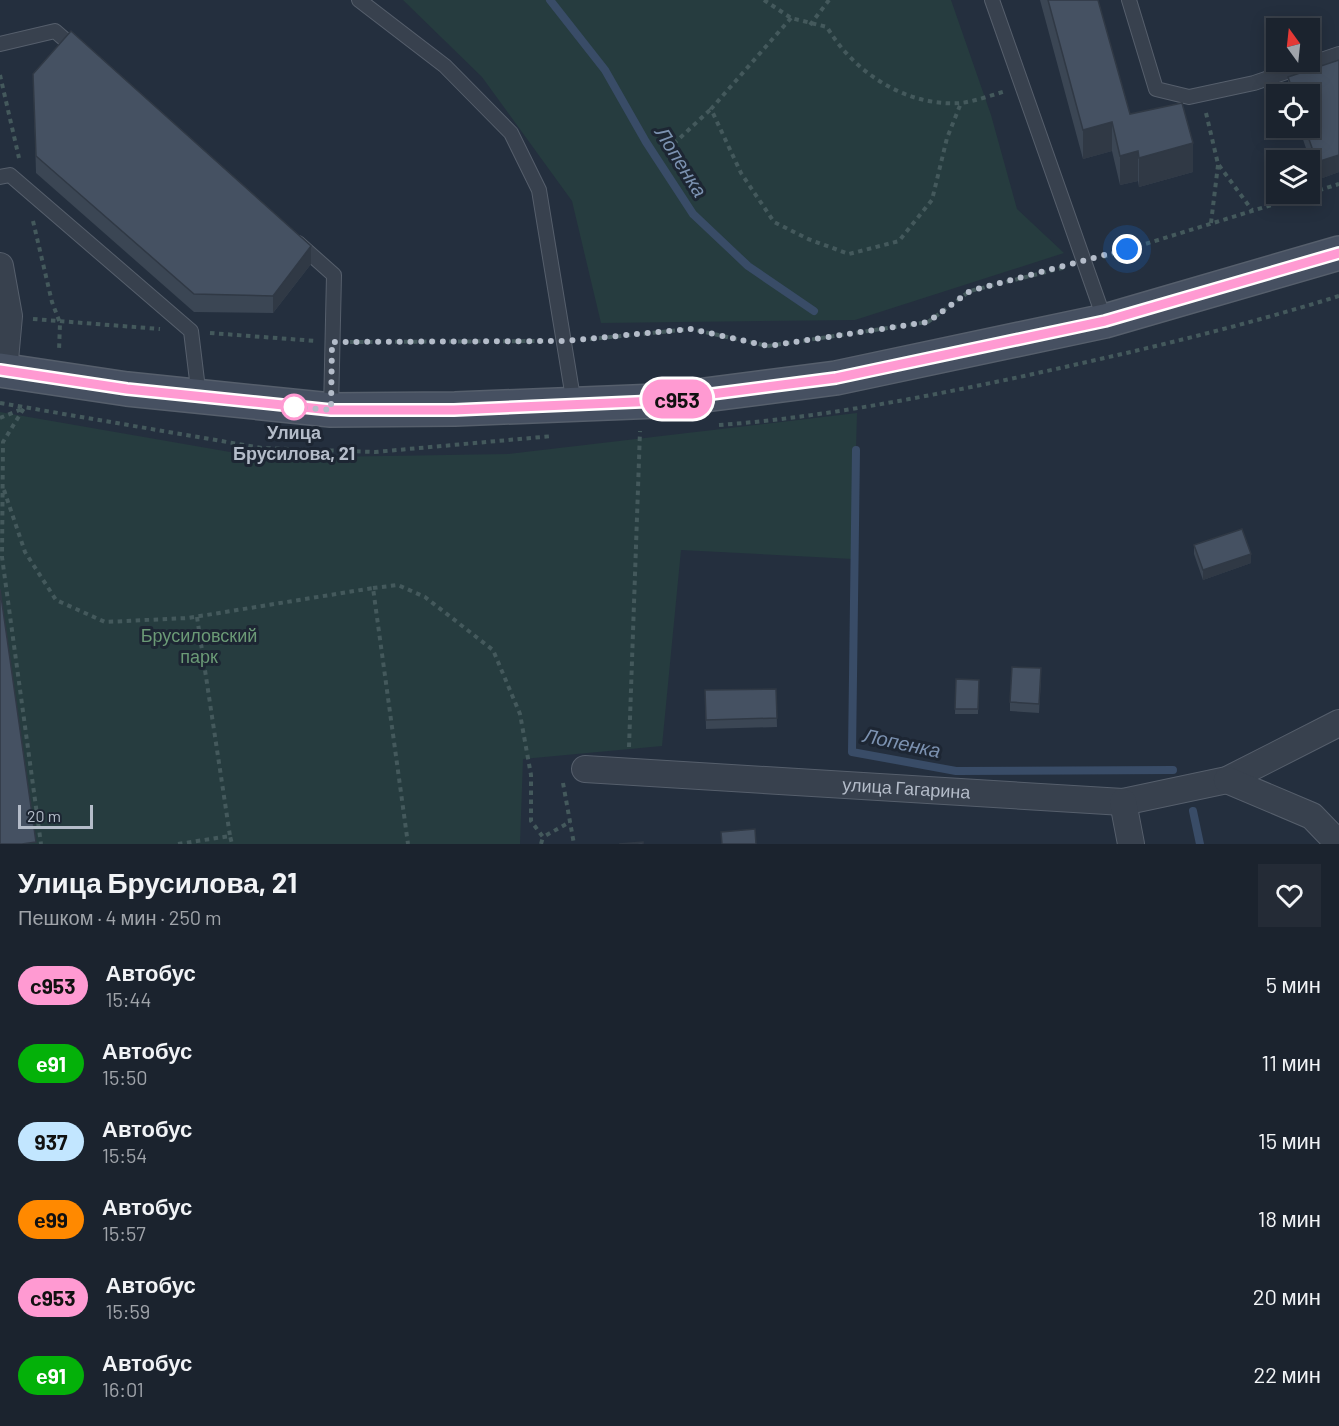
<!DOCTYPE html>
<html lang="ru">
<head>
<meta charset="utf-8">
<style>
  body { margin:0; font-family:Barlow,sans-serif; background:#242b36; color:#f1f3f6; height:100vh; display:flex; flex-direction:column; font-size:22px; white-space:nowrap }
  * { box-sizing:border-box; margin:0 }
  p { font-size:20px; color:#a0a4aa }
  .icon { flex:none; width:33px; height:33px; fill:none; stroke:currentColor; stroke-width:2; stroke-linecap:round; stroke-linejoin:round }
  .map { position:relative; height:844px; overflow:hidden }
  .details { display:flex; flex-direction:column; background:#1b232e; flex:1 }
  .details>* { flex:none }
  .badge { padding:0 12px; border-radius:20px; font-size:21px; line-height:39px }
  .needle { width:39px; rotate:345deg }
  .tools { position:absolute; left:1266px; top:18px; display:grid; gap:12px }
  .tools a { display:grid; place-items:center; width:54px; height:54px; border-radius:0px; background:#1b232e; box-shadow:0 3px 15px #0003,0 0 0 2px #39404a; font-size:30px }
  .scale { position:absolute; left:18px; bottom:15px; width:75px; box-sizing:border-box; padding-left:6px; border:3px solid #b4bcc9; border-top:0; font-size:16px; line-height:21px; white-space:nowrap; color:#b4bcc9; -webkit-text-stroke:4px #1d2633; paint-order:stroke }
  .you { position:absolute; width:30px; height:30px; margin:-15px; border:4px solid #fff; border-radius:50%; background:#1a73e8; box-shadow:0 0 0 9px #1a73e833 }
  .map>.badge { position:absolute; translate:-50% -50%; box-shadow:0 0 0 3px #fff }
  .round { display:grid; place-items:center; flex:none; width:63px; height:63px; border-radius:0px; background:#242b36 }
  .overview { display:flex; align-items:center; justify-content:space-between; height:102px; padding:0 18px }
  h1 { font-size:28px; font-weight:700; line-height:45px }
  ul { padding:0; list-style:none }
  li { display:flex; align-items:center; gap:18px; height:78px; padding:0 18px }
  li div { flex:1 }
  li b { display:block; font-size:22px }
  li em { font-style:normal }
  li .badge { min-width:66px; font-weight:700; text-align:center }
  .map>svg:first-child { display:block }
  .green { fill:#263c3f }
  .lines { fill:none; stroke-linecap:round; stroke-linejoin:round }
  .stream { stroke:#394c67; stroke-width:8 }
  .lane-casing { stroke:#565f6c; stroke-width:16 }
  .street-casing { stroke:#565f6c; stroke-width:28 }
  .secondary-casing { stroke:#565f6c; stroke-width:36 }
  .path { stroke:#44595c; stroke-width:4; stroke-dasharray:4.5 4.5; stroke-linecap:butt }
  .lane { stroke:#38414e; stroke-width:14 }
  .street { stroke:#38414e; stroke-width:26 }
  .secondary { stroke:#465061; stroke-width:33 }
  .wall { fill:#3b4654 }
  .shaded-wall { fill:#303945 }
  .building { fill:#455162; stroke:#303945; stroke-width:1.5 }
  .line-casing { stroke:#fff; stroke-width:14 }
  .line { stroke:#ff9ad2; stroke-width:9 }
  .walk { stroke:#b4bcc9; stroke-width:6; stroke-dasharray:0 10.8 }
  .stop-dot { fill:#fff; stroke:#ff9ad2; stroke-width:3 }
  .labels { text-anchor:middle; stroke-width:6; stroke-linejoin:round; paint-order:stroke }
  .stop-label { font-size:18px; font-weight:bold; fill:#b4bcc9; stroke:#1d2633 }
  .park-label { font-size:18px; fill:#6b9a76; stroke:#1d2633 }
  .street-label { font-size:18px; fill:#b4bcc9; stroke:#1d2633 }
  .water-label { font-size:20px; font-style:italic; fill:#7c92b1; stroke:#1d2633 }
</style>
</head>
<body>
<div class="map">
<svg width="1339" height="844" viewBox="0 0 1339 844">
  <rect width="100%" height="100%" fill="#242f3e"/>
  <g class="green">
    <path d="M403 0H951L991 115 1017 209 1064 253 855 320 601 323 572 201 482 77Z"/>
    <path d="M0 412 264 458 507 454 857 413 853 559 681 550 662 746 523 759 520 844H0Z"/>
  </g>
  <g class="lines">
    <g class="stream">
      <path d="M550 0 605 70 646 142 693 214 748 266 814 311"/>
      <path d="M856 450 852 752 956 771 1173 770"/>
      <path d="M1193 811 1200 844"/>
    </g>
    <g class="lane-casing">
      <g id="lane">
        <path d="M359 0 445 66 511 133 539 190 574 404"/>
        <path d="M992 0 1105 321"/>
        <path d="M1129 0 1156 89 1189 97 1254 83 1339 54"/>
        <path d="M0 44 55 31 78 51"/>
        <path d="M0 177 10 175 191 331 199 397"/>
        <path d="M298 243 334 275 331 410"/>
      </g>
    </g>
    <g class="street-casing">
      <g id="street">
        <path d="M0 266 9 316 4 371"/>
        <path id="s1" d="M585 769 1123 802 1227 780 1339 723"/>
        <path d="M1227 780 1312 816 1339 844"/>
        <path d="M1123 802 1131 844"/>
      </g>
    </g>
    <g class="secondary-casing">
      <path id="secondary" d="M0 370 127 389 331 410 455 409 658 401 836 378 1105 321 1339 253"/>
    </g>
    <g class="path">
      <path d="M764 0 791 18 827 27C854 73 907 107 961 103 976 101 992 95 1006 91"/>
      <path d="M791 18 711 109 741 173 774 222 808 239 849 254 899 241 932 200 947 138 961 103"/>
      <path d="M810 25 829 0"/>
      <path d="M0 75 19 158"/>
      <path d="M1206 113 1218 164 1252 210"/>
      <path d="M667 150 711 109"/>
      <path d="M1310 193 1339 184"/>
      <path d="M33 221 52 302 60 323 59 351"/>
      <path d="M1211 223 1218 165"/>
      <path d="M1103 257 1307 194"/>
      <path d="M33 319 160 329"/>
      <path d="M210 333 316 341"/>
      <path d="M581 340 691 329 768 346 928 322 970 291 1066 267"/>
      <path d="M350 342 547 341"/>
      <path d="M0 403 262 448 375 452 553 436"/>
      <path d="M0 418 24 408 3 442 2 557 41 844"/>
      <path d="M719 425C816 418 914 399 1010 379 1121 355 1230 330 1339 296"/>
      <path d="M4 490 25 552 56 600 105 622 188 618 373 588 408 844"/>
      <path d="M373 588 398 585 425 597 493 650 520 714 531 775V821L543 837 570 822"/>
      <path d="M197 617 230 836"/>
      <path d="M629 747 640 431"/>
      <path d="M563 783 574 844"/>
      <path d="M178 844 230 836 232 844"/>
      <path d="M541 844 543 837"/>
    </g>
    <use href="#lane" class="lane"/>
    <use href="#street" class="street"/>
    <use href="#secondary" class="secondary"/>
  </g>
  <g class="wall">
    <path d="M1040 0H1098L1130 114 1193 172 1139 187 1138 181 1120 185 1112 151 1083 159Z"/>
    <path d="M1339 60V172L1317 180 1299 128H1310V94H1288V77Z"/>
    <path d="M33 74 311 264 273 313 194 312 36 173Z"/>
    <path d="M1194 545 1251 563 1203 580 1194 554Z"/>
    <path d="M1041 678 1039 713 1010 711V702Z"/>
    <path d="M956 679 979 680 978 714H955Z"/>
    <path d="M776 689 777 727 706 729 705 690Z"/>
  </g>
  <g class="shaded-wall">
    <path d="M1112 122V151L1083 159V130Z"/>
    <path d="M1193 143V172L1139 187V158Z"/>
    <path d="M1138 151V181L1120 185V156Z"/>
    <path d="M1339 155V172L1317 180V162Z"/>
    <path d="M311 246V264L273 313V296Z"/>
    <path d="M1251 554V563L1203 580V570Z"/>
  </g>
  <g class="building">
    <path d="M1048 0H1098L1130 114 1182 103 1193 143 1139 158 1138 151 1120 156 1112 122 1083 130Z"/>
    <path d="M71 31 311 246 273 296 194 294 36 156 33 74Z"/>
    <path d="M1339 60V155L1317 162 1305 128H1310V94H1294L1288 77Z"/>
    <path d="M1242 529 1251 554 1203 570 1194 545Z"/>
    <path d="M0 589 36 842 22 844H0Z"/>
    <path d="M1012 667 1041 668 1039 704 1010 702Z"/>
    <path d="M956 679 979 680 978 709H955Z"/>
    <path d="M776 689 777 718 706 720 705 690Z"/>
    <path d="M755 829 756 844H722L721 832Z"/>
    <path d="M643 842V844H619Z"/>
  </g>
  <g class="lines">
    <g class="line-casing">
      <path id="line" d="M0 370 127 389 331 410H454L658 401 836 378 1105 321 1339 253"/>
    </g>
    <use href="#line" class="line"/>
    <path class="walk" d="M294 407 331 410 332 342 564 341 691 329 768 346 928 322 970 291 1127 249"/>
  </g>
  <circle class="stop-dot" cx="294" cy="407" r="12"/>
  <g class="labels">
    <g class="stop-label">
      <text x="294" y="439">Улица<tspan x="294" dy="21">Брусилова, 21</tspan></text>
    </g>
    <g class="park-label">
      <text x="199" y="642">Брусиловский<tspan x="199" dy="21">парк</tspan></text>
    </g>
    <g class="street-label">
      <text dy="6" stroke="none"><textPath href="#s1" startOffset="322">улица Гагарина</textPath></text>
    </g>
    <g class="water-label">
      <text transform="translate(681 162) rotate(58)" y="7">Лопенка</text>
      <text transform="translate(902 743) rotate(12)" y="7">Лопенка</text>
    </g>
  </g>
</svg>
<div class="tools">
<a><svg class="needle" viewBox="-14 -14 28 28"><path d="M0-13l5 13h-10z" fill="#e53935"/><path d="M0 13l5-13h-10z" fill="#a0a4aa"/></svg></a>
<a><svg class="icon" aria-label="locate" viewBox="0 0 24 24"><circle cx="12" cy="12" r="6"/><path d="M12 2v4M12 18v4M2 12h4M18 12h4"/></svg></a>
<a><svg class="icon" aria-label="layers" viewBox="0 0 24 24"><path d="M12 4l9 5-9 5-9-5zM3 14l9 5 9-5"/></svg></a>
</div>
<div class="scale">20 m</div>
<div class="you" style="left:1127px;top:249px"></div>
<b class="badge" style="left:677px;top:399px;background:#ff9ad2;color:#111">с953</b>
</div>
<section class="details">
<div class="overview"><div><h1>Улица Брусилова, 21</h1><p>Пешком · 4 мин · 250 m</p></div><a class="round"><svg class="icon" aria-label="heart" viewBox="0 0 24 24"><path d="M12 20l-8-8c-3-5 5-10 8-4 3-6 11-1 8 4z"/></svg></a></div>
<ul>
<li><span class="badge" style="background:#ff9ad2;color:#111">с953</span><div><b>Автобус</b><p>15:44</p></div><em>5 мин</em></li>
<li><span class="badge" style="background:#04b109;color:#fff">е91</span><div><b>Автобус</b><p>15:50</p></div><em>11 мин</em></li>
<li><span class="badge" style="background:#c2e6ff;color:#111">937</span><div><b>Автобус</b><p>15:54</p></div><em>15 мин</em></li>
<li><span class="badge" style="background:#ff8900;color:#111">е99</span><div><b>Автобус</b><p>15:57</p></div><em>18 мин</em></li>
<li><span class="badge" style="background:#ff9ad2;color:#111">с953</span><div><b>Автобус</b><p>15:59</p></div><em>20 мин</em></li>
<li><span class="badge" style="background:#04b109;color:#fff">е91</span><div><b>Автобус</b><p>16:01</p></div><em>22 мин</em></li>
</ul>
</section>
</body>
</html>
